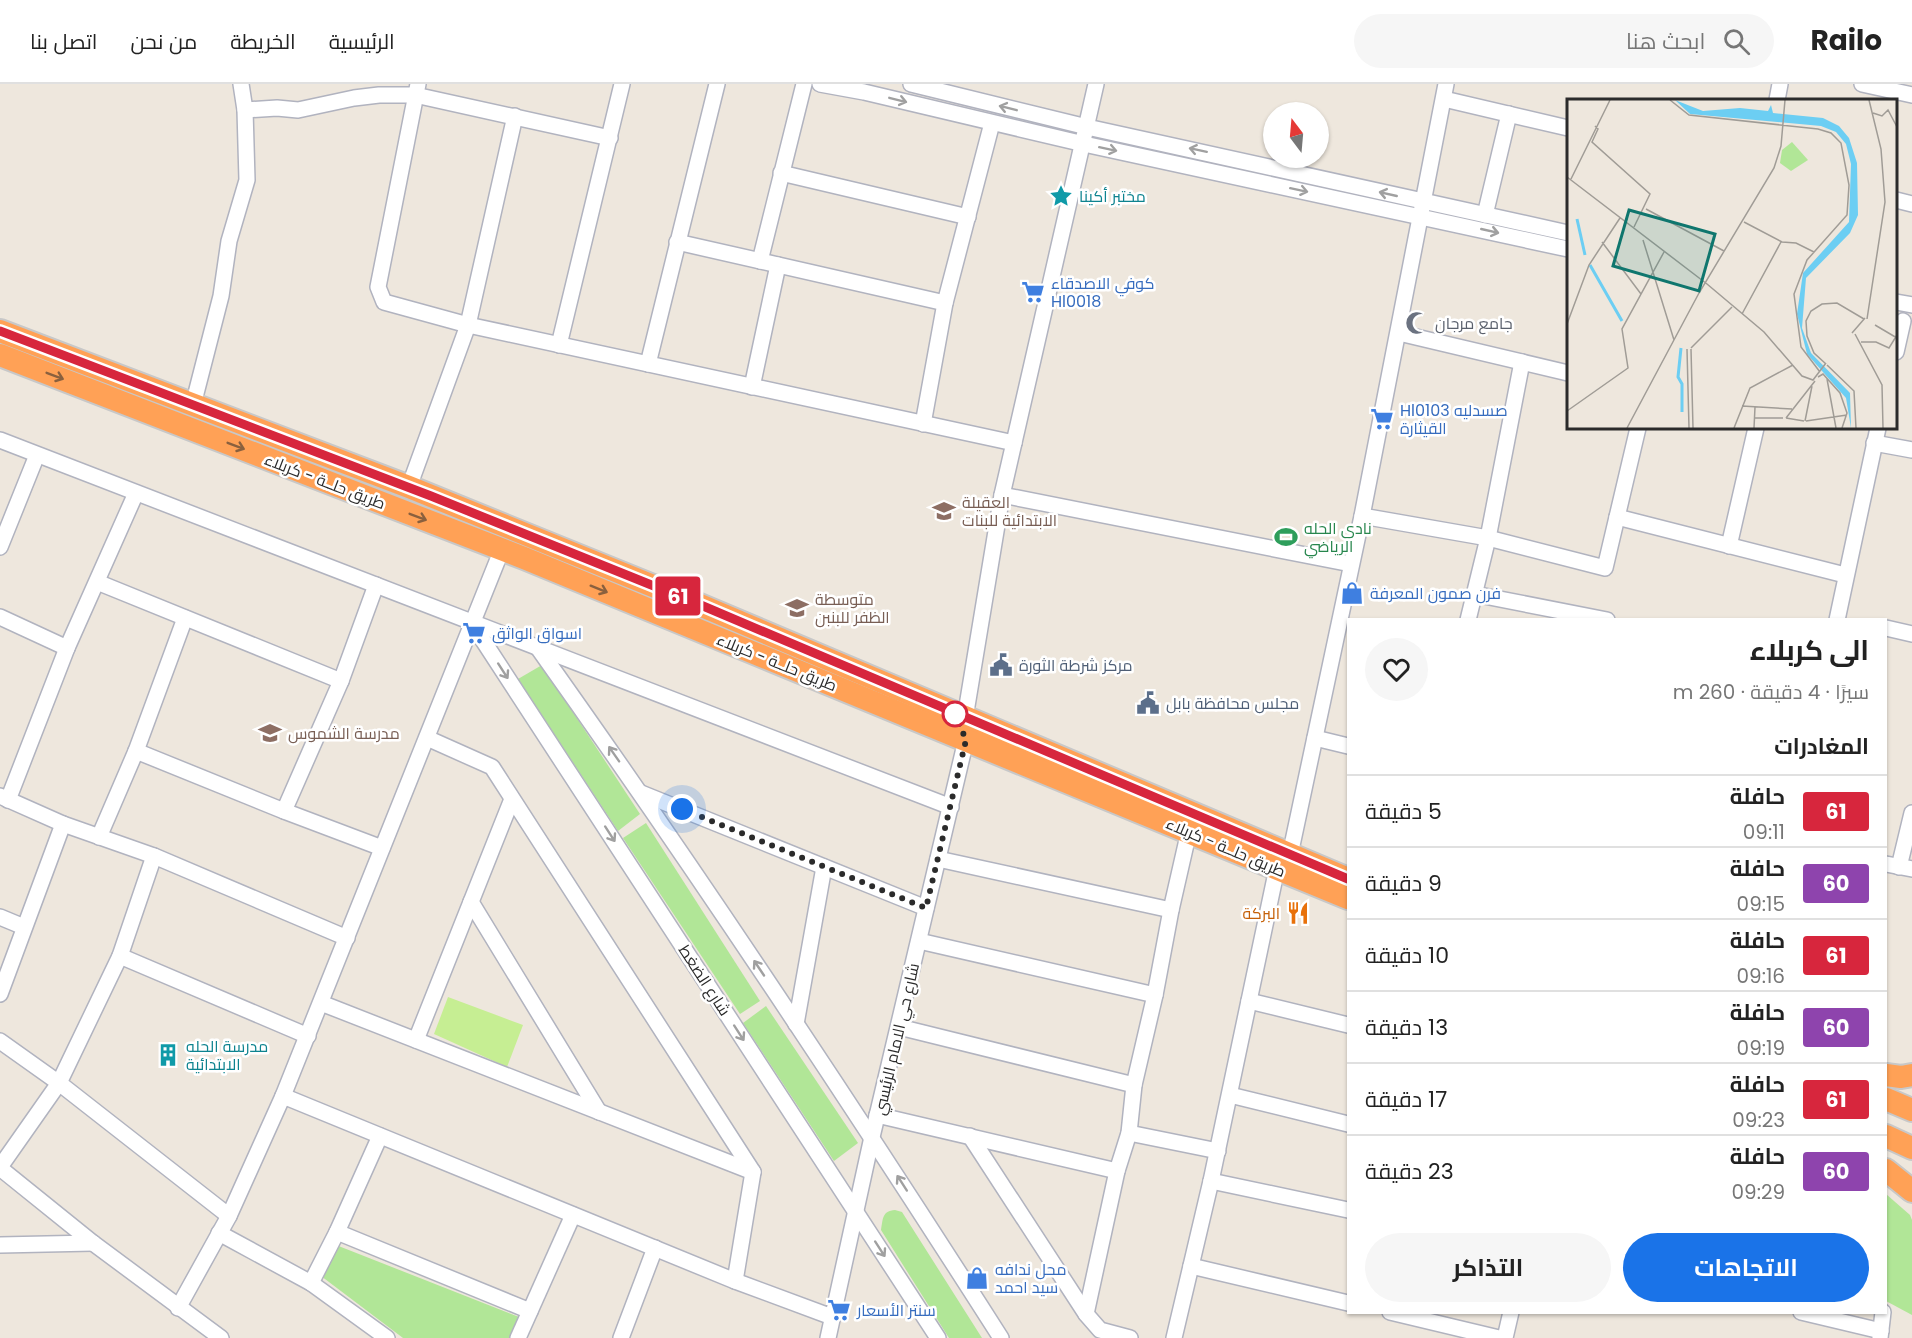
<!DOCTYPE html>
<html lang="ar">
<head>
<meta charset="utf-8">
<style>
  body { margin:0; font-family:Poppins,Cairo,sans-serif; background:#f6f6f6; color:#222; direction:rtl; height:100vh; display:flex; flex-direction:column; font-size:22px; white-space:nowrap }
  * { box-sizing:border-box; margin:0 }
  p { font-size:20px; color:#767676 }
  .icon { flex:none; width:33px; height:33px; fill:none; stroke:currentColor; stroke-width:2; stroke-linecap:round; stroke-linejoin:round }
  .map { position:relative; flex:1; overflow:hidden; direction:ltr }
  .details { position:absolute; left:1347px; top:534px; width:540px; height:696px; display:flex; flex-direction:column; background:#fff; border-radius:0px; box-shadow:0 2px 4px #0004; direction:rtl }
  .details>* { flex:none }
  .badge { padding:0 12px; border-radius:4px; font-size:21px; line-height:39px }
  .needle { width:39px; rotate:344deg }
  .tools { position:absolute; left:1263px; top:18px; display:grid; gap:12px }
  .tools a { display:grid; place-items:center; width:66px; height:66px; border-radius:50%; background:#fff; box-shadow:0 2px 4px #0004; font-size:30px }
  .you { position:absolute; width:30px; height:30px; margin:-15px; border:4px solid #fff; border-radius:50%; background:#1a73e8; box-shadow:0 0 0 9px #1a73e833 }
  .map>.badge { position:absolute; translate:-50% -50%; box-shadow:0 0 0 3px #fff }
  h2 { padding:0 18px; font-size:22px; line-height:54px }
  .round { display:grid; place-items:center; flex:none; width:63px; height:63px; border-radius:32px; background:#f6f6f6 }
  .head { display:flex; align-items:center; justify-content:space-between; height:102px; padding:0 18px }
  h1 { font-size:28px; font-weight:700; line-height:45px }
  .primary-button { display:flex; gap:12px; margin-top:auto; padding:12px 18px }
  .primary-button a { flex:1; height:69px; border-radius:36px; background:#1a73e8; color:#fff; font-size:24px; font-weight:700; line-height:69px; text-align:center }
  .primary-button a+a { background:#f6f6f6; color:#222 }
  ul { padding:0; list-style:none }
  li { display:flex; align-items:center; gap:18px; height:72px; padding:0 18px; border-top:2px solid #e0e0e0 }
  li div { flex:1 }
  li b { display:block; font-size:22px }
  li em { font-style:normal }
  li .badge { min-width:66px; font-weight:700; text-align:center }
  header { display:flex; align-items:center; gap:36px; box-sizing:border-box; height:84px; padding:0 30px; background:#fff; border-bottom:2px solid #e0e0e0 }
  header strong { font-size:28px }
  nav { display:flex; gap:33px; margin-inline-start:auto; font-size:21px }
  .search { width:420px; height:54px; background:#f6f6f6; display:flex; align-items:center; gap:15px; box-sizing:border-box; padding:0 21px; border-radius:33px; color:#767676; font-size:22px }
  .map>svg:first-child { display:block }
  .green { fill:#b1e697 }
  .pitch { fill:#c6ee93 }
  .lines { fill:none; stroke-linecap:round; stroke-linejoin:round }
  .minor-casing { stroke:#b1b3bf; stroke-width:18 }
  .highway-casing { stroke:#c8c8c8; stroke-width:26 }
  .minor { stroke:#fff; stroke-width:15 }
  .highway { stroke:#ffa156; stroke-width:22 }
  .oneway { stroke:#a0a0a0 }
  .oneway2 { stroke:#8a603e }
  .line-casing { stroke:#fff; stroke-width:14 }
  .line { stroke:#d7263d; stroke-width:9 }
  .walk { stroke:#2b2b2b; stroke-width:6; stroke-dasharray:0 10.8 }
  .stop-dot { fill:#fff; stroke:#d7263d; stroke-width:3 }
  .labels { text-anchor:middle; stroke-width:5; stroke-linejoin:round; paint-order:stroke }
  .culture-label { font-size:16px; fill:#0d838f; stroke:#fff; text-anchor:start }
  .shop-label { font-size:16px; fill:#366cbe; stroke:#fff; text-anchor:start }
  .worship-label { font-size:16px; fill:#5b616d; stroke:#fff; text-anchor:start }
  .street-label { font-size:16px; fill:#2b2b2b; stroke:#fff }
  .education-label { font-size:16px; fill:#785e54; stroke:#fff; text-anchor:start }
  .leisure-label { font-size:16px; fill:#27864d; stroke:#fff; text-anchor:start }
  .service-label { font-size:16px; fill:#4e5e75; stroke:#fff; text-anchor:start }
  .food-label { font-size:16px; fill:#c56008; stroke:#fff; text-anchor:end }
  .inset-river { fill:none; stroke:#6ccef3; stroke-width:3 }
  .inset-road { fill:none; stroke:#a09c96; stroke-width:1.5 }
  .view { fill:#0f766e; fill-opacity:0.15; stroke:#0f766e; stroke-width:3 }
  .inset-edge { fill:none; stroke:#2b2b2b; stroke-width:3 }
</style>
</head>
<body>
<header>
<strong>Railo</strong>
<div class="search"><svg class="icon" aria-label="search" viewBox="0 0 24 24"><circle cx="10" cy="10" r="6"/><path d="M15 15l6 6"/></svg>ابحث هنا</div>
<nav><a>الرئيسية</a><a>الخريطة</a><a>من نحن</a><a>اتصل بنا</a></nav>
</header>
<div class="map">
<svg width="1912" height="1254" viewBox="0 0 1912 1254">
  <rect width="100%" height="100%" fill="#eee7dd"/>
  <g class="green">
    <path d="M542 581 640 730 618 747 518 595Z"/>
    <path d="M646 739 760 917 740 930 623 754Z"/>
    <path d="M766 922 858 1059 834 1077 743 939Z"/>
    <path d="M1886 1110 1910 1131 1912 1136V1231L1886 1217Z"/>
    <path d="M895 1126 902 1128 982 1254H949L881 1146C883 1135 882 1127 895 1126Z"/>
    <path d="M336 1161 519 1233 510 1254H403L321 1192Z"/>
  </g>
  <path class="pitch" d="M448 913 523 941 507 983 434 950Z"/>
  <g class="lines">
    <g class="minor-casing">
      <g id="minor">
        <path d="M418 0 378 203 384 218 468 241 1014 359"/>
        <path d="M820 0 864 8 1084 60 1568 165"/>
        <path d="M911 0 1087 43 1568 149"/>
        <path d="M1862 0 1912 11"/>
        <path d="M1444 15 1568 44"/>
        <path d="M1777 16 1780 0"/>
        <path d="M245 26 277 24 298 26 354 14 379 11H415L610 54"/>
        <path d="M781 89 968 133"/>
        <path d="M1896 116 1912 120"/>
        <path d="M1485 131 1509 30"/>
        <path d="M677 158 945 219"/>
        <path d="M760 177 804 0"/>
        <path d="M1896 218 1912 221"/>
        <path d="M1399 249 1568 289"/>
        <path d="M559 261 622 0"/>
        <path d="M1896 268 1903 237"/>
        <path d="M648 280 717 0"/>
        <path d="M752 303 778 181"/>
        <path d="M193 321 221 212 229 157 247 96 245 26 241 0"/>
        <path d="M923 340 945 219 992 39"/>
        <path d="M0 356 951 723"/>
        <path d="M1874 359 1912 366"/>
        <path d="M409 403 468 241 515 32"/>
        <path d="M1002 411 1351 480"/>
        <path d="M1362 432 1488 454 1605 484 1638 344"/>
        <path d="M1617 433 1845 491"/>
        <path d="M1729 462 1756 344"/>
        <path d="M0 463 37 371"/>
        <path d="M97 498 341 597"/>
        <path d="M1474 510 1607 536"/>
        <path d="M0 533 67 564"/>
        <path d="M1468 536 1488 454 1522 278"/>
        <path d="M1837 536 1878 344"/>
        <path d="M471 538 938 1254"/>
        <path d="M1886 544 1912 550"/>
        <path d="M538 564C699 790 852 1021 1001 1254"/>
        <path d="M965 634 1002 411 1096 0"/>
        <path d="M427 654 492 683 753 1088 735 1197"/>
        <path d="M1315 654 1348 662"/>
        <path d="M136 667 284 727 382 764"/>
        <path d="M641 709 926 824"/>
        <path d="M0 712 63 740 154 772 347 854"/>
        <path d="M8 716 67 564 136 409"/>
        <path d="M284 727 341 597 376 501"/>
        <path d="M99 753 136 667 185 534"/>
        <path d="M1290 771 1362 432 1446 0"/>
        <path d="M938 775 1171 826"/>
        <path d="M1886 780 1912 785"/>
        <path d="M1899 783 1912 729"/>
        <path d="M471 818 599 1028"/>
        <path d="M0 833 24 843"/>
        <path d="M919 857 1155 911"/>
        <path d="M120 872 308 952"/>
        <path d="M0 910 63 740"/>
        <path d="M1249 917 1348 941"/>
        <path d="M321 919 753 1088"/>
        <path d="M796 940 824 783"/>
        <path d="M899 943 1134 1001"/>
        <path d="M416 956 512 715"/>
        <path d="M0 957 59 999 229 1132"/>
        <path d="M1230 1011 1348 1040"/>
        <path d="M283 1012 735 1197 832 1233"/>
        <path d="M877 1031 1117 1087"/>
        <path d="M1129 1049 1218 1067"/>
        <path d="M970 1052 1086 1230 1100 1246 1130 1254"/>
        <path d="M0 1083 59 999 120 872 154 772"/>
        <path d="M0 1084 93 1159 221 1254"/>
        <path d="M1211 1097 1348 1126"/>
        <path d="M337 1148 530 1227"/>
        <path d="M219 1149 311 1199 387 1254"/>
        <path d="M0 1161 93 1159"/>
        <path d="M1191 1182 1348 1219"/>
        <path d="M311 1199 337 1148 380 1052"/>
        <path d="M178 1224 229 1132 283 1012 502 465"/>
        <path d="M1390 1228 1499 1254"/>
        <path d="M1801 1228 1881 1247"/>
        <path d="M1086 1230 1117 1087 1129 1049 1134 1001 1155 911 1171 826 1189 747"/>
        <path d="M518 1254 573 1131"/>
        <path d="M621 1254 655 1164"/>
        <path d="M828 1254 872 1053 966 656"/>
        <path d="M1174 1254 1211 1097 1277 784"/>
        <path d="M1505 1254 1511 1228"/>
        <path d="M1880 1254 1883 1228"/>
      </g>
    </g>
    <g class="highway-casing">
      <g id="highway">
        <path d="M0 247 409 403 695 519 1348 795"/>
        <path d="M0 271 524 474 1348 814"/>
        <path d="M1886 991 1901 993 1912 991"/>
        <path d="M1886 1015 1912 1026"/>
        <path d="M1886 1052 1912 1064"/>
        <path d="M1886 1086 1912 1107"/>
      </g>
    </g>
    <use href="#minor" class="minor"/>
    <use href="#highway" class="highway"/>
  </g>
  <defs><path id="oneway-shaft" d="M-6 0H5M1.5-3L5.5 0L1.5 3" fill="none" stroke-width="1.6" stroke-linecap="round" stroke-linejoin="round" transform="scale(1.5)"/></defs>
  <g class="oneway">
    <use href="#oneway-shaft" transform="translate(898 16) rotate(14)"/>
    <use href="#oneway-shaft" transform="translate(1008 24) rotate(-166)"/>
    <use href="#oneway-shaft" transform="translate(1108 65) rotate(12)"/>
    <use href="#oneway-shaft" transform="translate(1198 66) rotate(-168)"/>
    <use href="#oneway-shaft" transform="translate(1299 106) rotate(12)"/>
    <use href="#oneway-shaft" transform="translate(1388 110) rotate(-167)"/>
    <use href="#oneway-shaft" transform="translate(1490 147) rotate(13)"/>
    <use href="#oneway-shaft" transform="translate(503 587) rotate(57)"/>
    <use href="#oneway-shaft" transform="translate(614 670) rotate(-125)"/>
    <use href="#oneway-shaft" transform="translate(610 750) rotate(57)"/>
    <use href="#oneway-shaft" transform="translate(759 884) rotate(-124)"/>
    <use href="#oneway-shaft" transform="translate(739 949) rotate(57)"/>
    <use href="#oneway-shaft" transform="translate(902 1099) rotate(-123)"/>
    <use href="#oneway-shaft" transform="translate(880 1165) rotate(57)"/>
  </g>
  <g class="oneway2">
    <use href="#oneway-shaft" transform="translate(55 292) rotate(21)"/>
    <use href="#oneway-shaft" transform="translate(236 362) rotate(21)"/>
    <use href="#oneway-shaft" transform="translate(418 433) rotate(21)"/>
    <use href="#oneway-shaft" transform="translate(599 505) rotate(22)"/>
  </g>
  <g class="lines">
    <g class="line-casing">
      <path id="line" d="M0 247 431 412 696 519 1348 795"/>
    </g>
    <use href="#line" class="line"/>
    <path class="walk" d="M682 725 926 824 966 656 955 630"/>
  </g>
  <defs>
    <g id="sight-bare" transform="scale(1.8)"><path d="M0-6L1.8-2.2L6-1.7L2.9 1.2L3.7 5.4L0 3.3L-3.7 5.4L-2.9 1.2L-6-1.7L-1.8-2.2Z" fill="#0f9aa8" stroke="#fff" stroke-width="2.5" paint-order="stroke"/></g>
    <g id="supermarket-bare" transform="scale(1.8)"><path d="M-6-5.5h2.5l.6 2H6L4.5 2H-2.5L-4.4-4H-6ZM-1.5 3.2a1.3 1.3 0 1 0 .1 0ZM3 3.2a1.3 1.3 0 1 0 .1 0Z" fill="#3f7fe0" stroke="#fff" stroke-width="2.5" paint-order="stroke"/></g>
    <g id="mosque-bare" transform="scale(1.8)"><path d="M3.5-4.9A6 6 0 1 0 3.5 4.9A5 5 0 1 1 3.5-4.9Z" fill="#6b7280" stroke="#fff" stroke-width="2.5" paint-order="stroke"/></g>
    <g id="school-bare" transform="scale(1.8)"><path d="M0-5L7-2L0 1L-7-2ZM-4 1L0 2.5L4 1V4Q0 6-4 4Z" fill="#8d6e63" stroke="#fff" stroke-width="2.5" paint-order="stroke"/></g>
    <g id="stadium-bare" transform="scale(1.8)"><path d="M0-5a6.5 5 0 1 0 0 10a6.5 5 0 1 0 0-10ZM-3.5-1.8h7v3.6h-7Z" fill="#2e9e5b" stroke="#fff" stroke-width="2.5" paint-order="stroke"/></g>
    <g id="shop-bare" transform="scale(1.8)"><path d="M-5-2.5h2.3a2.7 3.5 0 0 1 5.4 0H5L5.5 6h-11ZM-1.5-2.5h3a1.5 2.3 0 0 0-3 0Z" fill="#3f7fe0" stroke="#fff" stroke-width="2.5" paint-order="stroke"/></g>
    <g id="civic-bare" transform="scale(1.8)"><path d="M-.6-6.5H3V-4.5H.6V-3L4-1V1h2V6H-6V1h2V-1L-.6-3ZM-1.2 2.5V6h2.4V2.5Z" fill="#5c6f8a" stroke="#fff" stroke-width="2.5" paint-order="stroke"/></g>
    <g id="restaurant-bare" transform="scale(1.8)"><path d="M-5-6h1v4h1v-4h1v4h1v-4h1v5L-1.5 .5V6h-2V.5L-5-1ZM5-6V6H3V1.5H1.5Q1.5-4 5-6Z" fill="#e8710a" stroke="#fff" stroke-width="2.5" paint-order="stroke"/></g>
    <g id="building-bare" transform="scale(1.8)"><path d="M-4-6H4V6H1V3H-1V6H-4ZM-2.5-4.3h1.7v1.8h-1.7ZM.8-4.3h1.7v1.8H.8ZM-2.5-1h1.7V.8h-1.7ZM.8-1h1.7V.8H.8Z" fill="#0f9aa8" stroke="#fff" stroke-width="2.5" paint-order="stroke"/></g>
  </defs>
  <g fill-rule="evenodd">
    <use href="#sight-bare" x="1061" y="112"/>
    <use href="#supermarket-bare" x="1033" y="208"/>
    <use href="#mosque-bare" x="1417" y="239"/>
    <use href="#supermarket-bare" x="1382" y="335"/>
    <use href="#school-bare" x="944" y="427"/>
    <use href="#stadium-bare" x="1286" y="453"/>
    <use href="#shop-bare" x="1352" y="509"/>
    <use href="#school-bare" x="797" y="524"/>
    <use href="#supermarket-bare" x="474" y="549"/>
    <use href="#civic-bare" x="1001" y="581"/>
    <use href="#civic-bare" x="1148" y="619"/>
    <use href="#school-bare" x="270" y="649"/>
    <use href="#restaurant-bare" x="1298" y="829"/>
    <use href="#building-bare" x="168" y="971"/>
    <use href="#shop-bare" x="977" y="1194"/>
    <use href="#supermarket-bare" x="839" y="1226"/>
  </g>
  <circle class="stop-dot" cx="955" cy="630" r="12"/>
  <g class="labels">
    <g class="culture-label">
      <text x="1079" y="118">مختبر أكينا</text>
      <text x="186" y="968">مدرسة الحله<tspan x="186" dy="18">الابتدائية</tspan></text>
    </g>
    <g class="shop-label">
      <text x="1051" y="205">كوفي الاصدقاء<tspan x="1051" dy="18">Hl0018</tspan></text>
      <text x="1400" y="332">Hl0103 صسدليه<tspan x="1400" dy="18">القيثارة</tspan></text>
      <text x="1370" y="515">فرن صمون المعرفة</text>
      <text x="492" y="555">اسواق الواثق</text>
      <text x="995" y="1191">محل ندافه<tspan x="995" dy="18">سيد احمد</tspan></text>
      <text x="857" y="1232">سنتر الأسعار</text>
    </g>
    <g class="worship-label">
      <text x="1435" y="245">جامع مرجان</text>
    </g>
    <g class="street-label">
      <text transform="translate(325 397) rotate(21)" y="6">طريق حلــة - كربلاء</text>
      <text transform="translate(777 578) rotate(22)" y="6">طريق حلــة - كربلاء</text>
      <text transform="translate(1226 763) rotate(23)" y="6">طريق حلــة - كربلاء</text>
      <text transform="translate(705 896) rotate(57)" y="6">شارع الضغط</text>
      <text transform="translate(896 955) rotate(-77)" y="6">شارع حي الامام الرئيسي</text>
    </g>
    <g class="education-label">
      <text x="962" y="424">العقيلة<tspan x="962" dy="18">الابتدائية للبنات</tspan></text>
      <text x="815" y="521">متوسطة<tspan x="815" dy="18">الظفر للبنبن</tspan></text>
      <text x="288" y="655">مدرسة الشموس</text>
    </g>
    <g class="leisure-label">
      <text x="1304" y="450">نادي الحله<tspan x="1304" dy="18">الرياضي</tspan></text>
    </g>
    <g class="service-label">
      <text x="1019" y="587">مركز شرطة الثورة</text>
      <text x="1166" y="625">مجلس محافظة بابل</text>
    </g>
    <g class="food-label">
      <text x="1280" y="835">البركة</text>
    </g>
  </g>
  <g transform="translate(1567 15)">
    <rect width="330" height="330" fill="#eee7dd"/>
    <path d="M225 43 241 61 224 72 213 64 215 51Z" fill="#b1e697"/>
    <path d="M108 1 136 12 173 9 201 12 204 6 206 14 256 19 272 27 282 39 290 64 291 116 283 134 239 179 235 229 244 254 283 294 284 329 279 299 240 255 230 215 236 174 282 123 284 65 279 45 269 33 254 27 123 15Z" fill="#6ccef3"/>
    <path class="inset-river" d="M10 120 18 156M23 166 55 222M114 249 111 278 115 285V313"/>
    <path class="inset-road" d="M103 1 122 16 251 30 264 34 274 44 282 86 280 116 240 161 227 195 234 248 253 273M306 14 315 17 321 11 330 28M28 27 31 30 25 43 83 95 67 128M0 78 140 185M4 80 43 1M79 110 157 152M177 123 215 143 229 144 247 153M76 141 107 241M35 143 74 195M140 185 197 233 235 277 246 281 259 264M175 215 214 143M300 220 318 103 314 50 302 1M0 225 22 166 53 119M308 226 330 239M285 234 298 219M288 235 315 286 316 329M294 243H309L322 249 330 236M124 249 165 208M120 250 122 329M124 250 126 329M259 265 247 254 240 237 239 222 244 212 255 205 270 204 297 220M260 266 287 292 289 329M251 278 256 275 273 294 280 314 275 329M260 280 269 329M175 307 225 310M0 312 61 269 55 230 97 153M188 319H216M219 319 237 322M219 319 248 282M238 322 245 287M239 322 280 316M60 329 132 194 207 69 214 47 218 1M167 329 183 289 226 266M187 329 188 308"/>
    <path class="view" d="M62 111 148 135 132 192 46 167Z"/>
    <rect width="330" height="330" class="inset-edge"/>
  </g>
</svg>
<div class="tools">
<a><svg class="needle" viewBox="-14 -14 28 28"><path d="M0-13l5 13h-10z" fill="#e53935"/><path d="M0 13l5-13h-10z" fill="#767676"/></svg></a>
</div>
<div class="you" style="left:682px;top:725px"></div>
<b class="badge" style="left:678px;top:512px;background:#d7263d;color:#fff">61</b>
<section class="details">
<div class="head"><div><h1>الى كربلاء</h1><p>سيرًا · 4 دقيقة · 260 m</p></div><a class="round"><svg class="icon" aria-label="heart" viewBox="0 0 24 24"><path d="M12 20l-8-8c-3-5 5-10 8-4 3-6 11-1 8 4z"/></svg></a></div>
<h2>المغادرات</h2>
<ul>
<li><span class="badge" style="background:#d7263d;color:#fff">61</span><div><b>حافلة</b><p>09:11</p></div><em>5 دقيقة</em></li>
<li><span class="badge" style="background:#8e44ad;color:#fff">60</span><div><b>حافلة</b><p>09:15</p></div><em>9 دقيقة</em></li>
<li><span class="badge" style="background:#d7263d;color:#fff">61</span><div><b>حافلة</b><p>09:16</p></div><em>10 دقيقة</em></li>
<li><span class="badge" style="background:#8e44ad;color:#fff">60</span><div><b>حافلة</b><p>09:19</p></div><em>13 دقيقة</em></li>
<li><span class="badge" style="background:#d7263d;color:#fff">61</span><div><b>حافلة</b><p>09:23</p></div><em>17 دقيقة</em></li>
<li><span class="badge" style="background:#8e44ad;color:#fff">60</span><div><b>حافلة</b><p>09:29</p></div><em>23 دقيقة</em></li>
</ul>
<div class="primary-button"><a>الاتجاهات</a><a>التذاكر</a></div>
</section>
</div>
</body>
</html>
